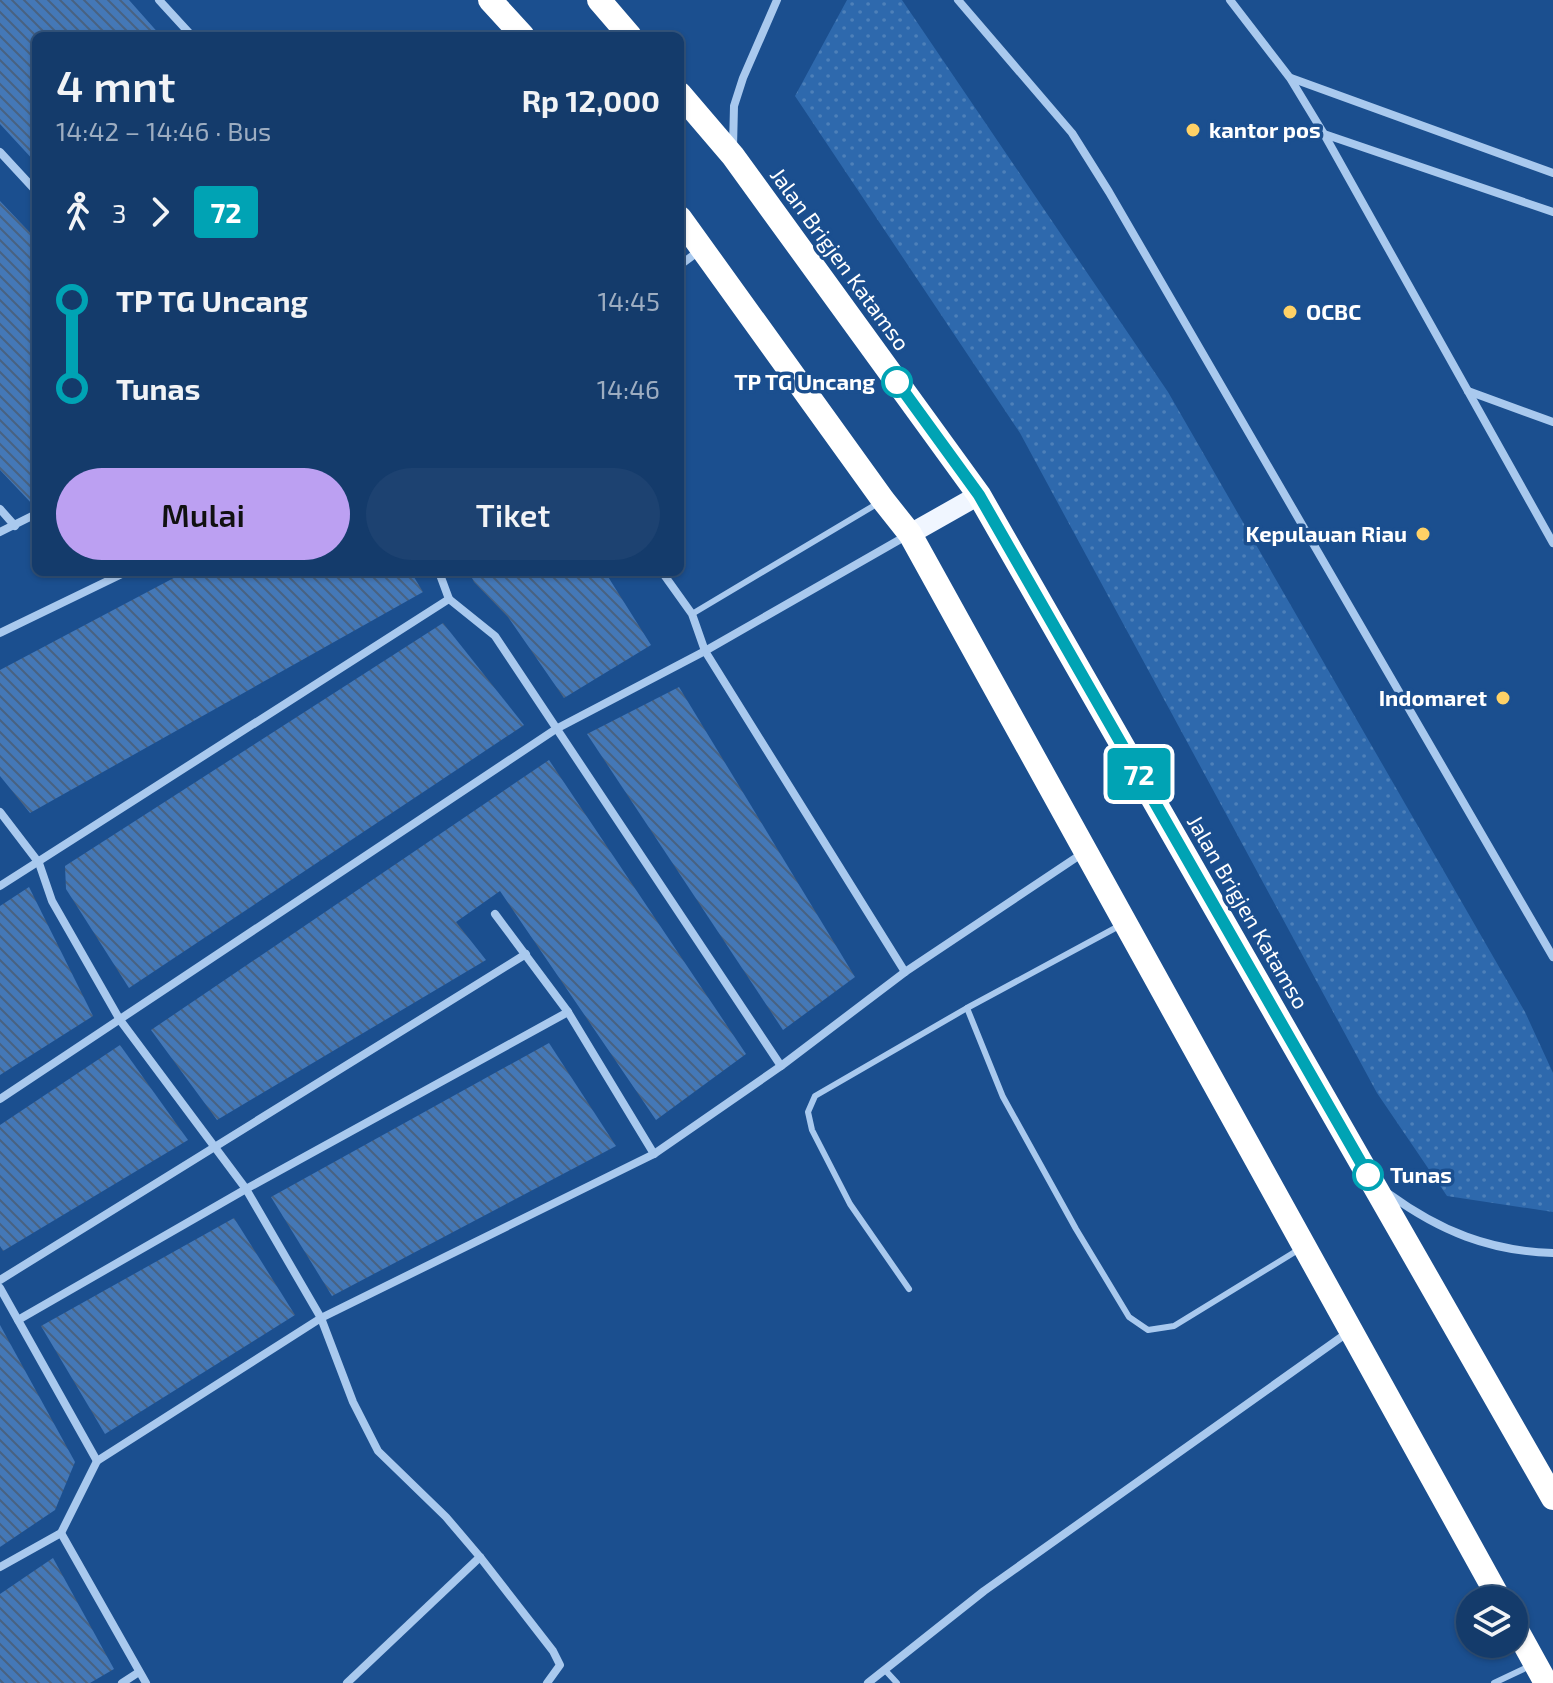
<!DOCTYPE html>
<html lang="id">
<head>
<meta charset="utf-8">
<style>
  body { margin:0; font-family:"Exo 2",sans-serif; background:#1d4271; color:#f1f3f6; height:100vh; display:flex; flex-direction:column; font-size:30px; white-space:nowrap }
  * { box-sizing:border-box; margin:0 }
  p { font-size:26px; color:#9dadc1 }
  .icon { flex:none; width:44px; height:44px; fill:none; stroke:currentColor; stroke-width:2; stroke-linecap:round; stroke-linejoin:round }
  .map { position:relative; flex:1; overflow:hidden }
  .panel { position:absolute; left:32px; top:32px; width:652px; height:544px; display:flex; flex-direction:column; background:#143b6b; border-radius:12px; box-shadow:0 2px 6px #0004,0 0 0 2px #33557e }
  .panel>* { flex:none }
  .badge { padding:0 16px; border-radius:6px; font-size:28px; line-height:52px }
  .fabs { position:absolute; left:1456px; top:1586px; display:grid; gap:16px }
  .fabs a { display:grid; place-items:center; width:72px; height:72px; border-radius:50%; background:#143b6b; box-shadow:0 2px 6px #0004,0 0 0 2px #33557e; font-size:40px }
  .map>.badge { position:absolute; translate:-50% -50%; box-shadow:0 0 0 4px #fff }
  .legs { display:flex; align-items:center; gap:12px; height:88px; padding:0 24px; font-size:26px }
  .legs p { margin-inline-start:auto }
  .summary { display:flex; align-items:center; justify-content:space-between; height:136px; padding:0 24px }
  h1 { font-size:44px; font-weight:600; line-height:60px }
  .primary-button { display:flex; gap:16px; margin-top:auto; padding:16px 24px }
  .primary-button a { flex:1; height:92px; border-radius:48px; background:#bca0f2; color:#111; font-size:32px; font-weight:600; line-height:92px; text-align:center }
  .primary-button a+a { background:#1d4271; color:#f1f3f6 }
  ul { padding:0 24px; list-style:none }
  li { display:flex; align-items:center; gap:28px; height:88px; font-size:30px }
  li i { display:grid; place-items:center; width:12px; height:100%; margin:0 10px; background:currentColor }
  li i::after { content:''; width:20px; height:20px; margin:-10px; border:6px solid; border-radius:50%; background:#143b6b }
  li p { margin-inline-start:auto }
  li:first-child i { background:linear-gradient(#0000 50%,currentColor 0) }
  li:last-child i { background:linear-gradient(currentColor 50%,#0000 0) }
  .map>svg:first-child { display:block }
  .park { fill:url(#park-dots) }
  .building { fill:url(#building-back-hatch) }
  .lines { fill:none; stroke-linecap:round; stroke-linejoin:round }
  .lane { stroke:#a9c9ee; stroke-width:6 }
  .street { stroke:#a9c9ee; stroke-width:8 }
  .primary { stroke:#f0f6ff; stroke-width:20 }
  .highway { stroke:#fff; stroke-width:24 }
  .line-1-casing { stroke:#fff; stroke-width:18 }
  .line-1 { stroke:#00a3b4; stroke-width:12 }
  .poi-dot { fill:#ffd166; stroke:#1b4f8f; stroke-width:3 }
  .stop-1-dot { fill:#fff; stroke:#00a3b4; stroke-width:4 }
  .labels { text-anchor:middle; stroke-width:7; stroke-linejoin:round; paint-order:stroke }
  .poi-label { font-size:22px; font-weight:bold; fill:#fff; stroke:#1b4f8f; text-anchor:start }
  .street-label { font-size:22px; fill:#fff; stroke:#1b4f8f }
  .stop-label { font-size:22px; font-weight:bold; fill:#fff; stroke:#1b4f8f; text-anchor:end }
</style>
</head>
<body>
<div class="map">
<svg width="1553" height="1683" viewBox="0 0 1553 1683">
  <defs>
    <pattern id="park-dots" width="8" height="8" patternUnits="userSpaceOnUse" patternTransform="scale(2)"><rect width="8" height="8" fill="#2e69ad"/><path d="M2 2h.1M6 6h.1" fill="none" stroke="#4d80b9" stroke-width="1.8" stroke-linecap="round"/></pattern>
    <pattern id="building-back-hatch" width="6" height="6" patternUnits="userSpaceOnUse" patternTransform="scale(2)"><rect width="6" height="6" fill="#4478b7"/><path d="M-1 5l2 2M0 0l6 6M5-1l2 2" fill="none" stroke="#486282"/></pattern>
  </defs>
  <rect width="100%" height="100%" fill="#1b4f8f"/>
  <path class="park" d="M847 0H902L1168 392 1525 1012 1553 1073V1212L1447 1196 1377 1093 1020 433 795 96Z"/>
  <g class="building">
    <path d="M0 0H129L161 36H36V163L0 124Z"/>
    <path d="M0 201 36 239 34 506 0 470Z"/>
    <path d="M185 572H411L423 592 30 813 0 776V670Z"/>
    <path d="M469 572H605L651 645 564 698 508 617 474 582Z"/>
    <path d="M443 623 524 725 129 988 66 889 65 866Z"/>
    <path d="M679 687 855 977 783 1030 587 734Z"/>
    <path d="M549 760 746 1054 656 1120 500 891 456 922 486 960 217 1120 151 1030Z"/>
    <path d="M29 887 93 1016 0 1075V906Z"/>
    <path d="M549 1043 616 1146 332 1296 271 1197Z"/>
    <path d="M120 1045 188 1140 3 1251 0 1246V1125Z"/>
    <path d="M234 1218 295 1315 105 1434 41 1326Z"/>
    <path d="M0 1325 75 1462 55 1510 0 1547Z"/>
    <path d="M53 1558 114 1669 90 1683H0V1594Z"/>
  </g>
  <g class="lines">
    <g class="lane">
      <path d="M692 614 880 502"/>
      <path d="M967 1008 1003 1097 1076 1229 1129 1317 1148 1330 1174 1326 1298 1250"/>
      <path d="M909 1289 850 1204 812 1130 808 1112 815 1096 967 1008 1119 926"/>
      <path d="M885 1670 897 1683"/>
      <path d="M1494 1683 1532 1665"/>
    </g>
    <g class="street">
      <path d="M159 0 192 36"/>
      <path d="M958 0 1072 133 1109 192 1553 957"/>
      <path d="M1230 0 1290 78 1324 134 1553 543"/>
      <path d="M1291 78 1553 173"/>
      <path d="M1324 134 1553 212"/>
      <path d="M733 147 734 106 743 78 777 0"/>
      <path d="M0 152 36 191"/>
      <path d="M680 265 699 251"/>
      <path d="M1468 391 1553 422"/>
      <path d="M0 509 15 526"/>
      <path d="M0 532 36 514"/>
      <path d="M439 572 449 599 495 636 781 1066"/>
      <path d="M662 572 692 614 705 651 905 972"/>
      <path d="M0 633 126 572"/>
      <path d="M0 812 39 863 52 901 120 1020 246 1189 321 1318 353 1402 378 1451 446 1517 480 1557 553 1651 560 1665 547 1683"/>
      <path d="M0 886 449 599"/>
      <path d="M495 914 568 1012 654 1154"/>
      <path d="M0 1099 556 729 705 651 906 536"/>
      <path d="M1389 1194C1440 1231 1489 1251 1553 1253"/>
      <path d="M0 1280 526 954"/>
      <path d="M0 1288 97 1461"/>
      <path d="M18 1320 246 1189 568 1012"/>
      <path d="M61 1533 146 1683"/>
      <path d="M0 1567 61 1533 97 1461 321 1318 654 1154 781 1066 905 972 1083 853"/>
      <path d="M122 1683 139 1672"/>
      <path d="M347 1683 480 1557"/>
      <path d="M868 1683 984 1591 1347 1333"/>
    </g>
    <path class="primary" d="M910 534 979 495"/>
    <g class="highway">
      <path d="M490 0 523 36"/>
      <path d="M599 0 630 36"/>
      <path d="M680 94 733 156 979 495 1553 1498"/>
      <path d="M680 218 883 500 910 534 1500 1600"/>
      <path d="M1514 1625 1546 1683"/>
    </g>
  </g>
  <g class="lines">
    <g class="line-1-casing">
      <path id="line-1" d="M897 382 979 495 1368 1175"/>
    </g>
    <use href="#line-1" class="line-1"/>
  </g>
  <g class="poi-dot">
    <circle cx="1193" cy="130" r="8"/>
    <circle cx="1290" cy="312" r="8"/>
    <circle cx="1423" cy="534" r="8"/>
    <circle cx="1503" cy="698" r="8"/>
  </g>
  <g class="stop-1-dot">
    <circle cx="897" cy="382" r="14"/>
    <circle cx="1368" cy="1175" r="14"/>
  </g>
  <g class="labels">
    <g class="poi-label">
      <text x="1209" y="138">kantor pos</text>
      <text x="1306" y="320">OCBC</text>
      <text x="1407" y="542" text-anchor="end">Kepulauan Riau</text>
      <text x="1487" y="706" text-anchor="end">Indomaret</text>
    </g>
    <g class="street-label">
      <text transform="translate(840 259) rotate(54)" y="8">Jalan Brigjen Katamso</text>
      <text transform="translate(1248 912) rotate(60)" y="8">Jalan Brigjen Katamso</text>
    </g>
    <g class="stop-label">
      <text x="875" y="390">TP TG Uncang</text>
      <text x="1390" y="1183" text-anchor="start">Tunas</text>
    </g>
  </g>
</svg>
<div class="fabs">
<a><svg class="icon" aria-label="layers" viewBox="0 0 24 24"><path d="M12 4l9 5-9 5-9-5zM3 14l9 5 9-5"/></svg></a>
</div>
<b class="badge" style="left:1139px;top:774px;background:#00a3b4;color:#fff">72</b>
<section class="panel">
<div class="summary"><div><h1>4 mnt</h1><p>14:42 – 14:46 · Bus</p></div><b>Rp 12,000</b></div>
<div class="legs"><svg class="icon" aria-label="walk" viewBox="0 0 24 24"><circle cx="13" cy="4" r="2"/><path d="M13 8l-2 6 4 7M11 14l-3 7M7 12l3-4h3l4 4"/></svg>3<svg class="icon" aria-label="forward" viewBox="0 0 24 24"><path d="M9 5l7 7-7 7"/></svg><b class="badge" style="background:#00a3b4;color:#fff">72</b></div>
<ul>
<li><i style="color:#00a3b4"></i><b>TP TG Uncang</b><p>14:45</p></li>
<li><i style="color:#00a3b4"></i><b>Tunas</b><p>14:46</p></li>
</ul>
<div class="primary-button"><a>Mulai</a><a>Tiket</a></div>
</section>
</div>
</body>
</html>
